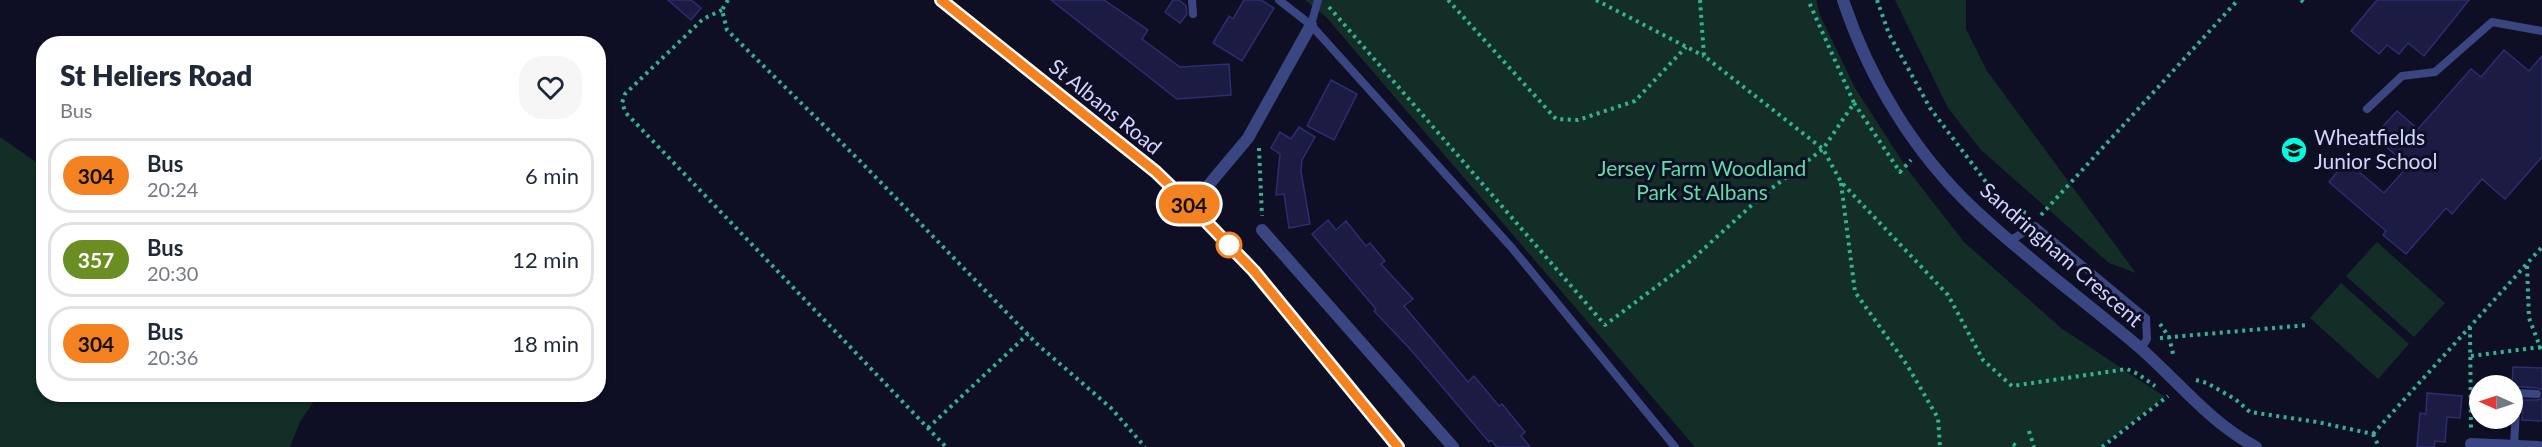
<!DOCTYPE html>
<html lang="en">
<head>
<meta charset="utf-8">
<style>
  body { margin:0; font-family:Lato,sans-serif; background:#f6f6f7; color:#1f2937; height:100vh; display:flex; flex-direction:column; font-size:22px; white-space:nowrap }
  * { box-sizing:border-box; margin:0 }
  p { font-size:20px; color:#747a83 }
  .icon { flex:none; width:33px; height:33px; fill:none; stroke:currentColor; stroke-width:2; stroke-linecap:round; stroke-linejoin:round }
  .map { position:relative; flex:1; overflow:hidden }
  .drawer { position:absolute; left:36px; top:36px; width:570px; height:366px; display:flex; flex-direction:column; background:#fff; border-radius:24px; box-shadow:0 2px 4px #0004 }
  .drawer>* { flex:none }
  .badge { padding:0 12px; border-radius:20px; font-size:21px; line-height:39px }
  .needle { width:39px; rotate:273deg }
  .fabs { position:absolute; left:2469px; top:375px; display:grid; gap:12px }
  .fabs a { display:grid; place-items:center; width:54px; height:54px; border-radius:50%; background:#fff; box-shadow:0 2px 4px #0004; font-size:30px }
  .map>.badge { position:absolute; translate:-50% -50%; box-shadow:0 0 0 3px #fff }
  .round { display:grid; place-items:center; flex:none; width:63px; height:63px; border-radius:24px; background:#f6f6f7 }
  .headline { display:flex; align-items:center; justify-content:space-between; height:102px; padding:0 24px }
  h1 { font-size:28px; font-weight:800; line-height:45px }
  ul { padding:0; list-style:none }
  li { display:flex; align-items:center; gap:18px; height:75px; margin:0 12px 9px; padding:0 12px; border:3px solid #e0e1e3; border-radius:24px }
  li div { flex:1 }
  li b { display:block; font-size:22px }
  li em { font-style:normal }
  li .badge { min-width:66px; font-weight:700; text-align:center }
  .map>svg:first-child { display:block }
  .green { fill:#122e27 }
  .building { fill:#1b1b44; stroke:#2d2d70; stroke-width:1.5 }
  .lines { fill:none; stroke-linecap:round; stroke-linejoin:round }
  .path { stroke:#30b492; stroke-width:4; stroke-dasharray:3 4.5; stroke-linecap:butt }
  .service { stroke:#3a4682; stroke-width:8 }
  .minor { stroke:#3a4682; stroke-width:12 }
  .tertiary { stroke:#3a4682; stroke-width:12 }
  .secondary { stroke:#6a84fd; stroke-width:12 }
  .line-casing { stroke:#fff; stroke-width:14 }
  .line { stroke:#f58220; stroke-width:9 }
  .stop-dot { fill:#fff; stroke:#f58220; stroke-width:3 }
  .labels { text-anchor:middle; stroke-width:6; stroke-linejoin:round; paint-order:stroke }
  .street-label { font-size:21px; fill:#d2d6ff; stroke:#0e0f24 }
  .poi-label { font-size:21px; fill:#d2d6ff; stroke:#0e0f24; text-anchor:start }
  .park-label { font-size:21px; fill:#5edea4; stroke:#0e0f24 }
</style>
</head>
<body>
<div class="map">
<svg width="2542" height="447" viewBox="0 0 2542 447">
  <rect width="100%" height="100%" fill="#0e0f24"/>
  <g class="green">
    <path d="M1305 0H1816L1820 15 1855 88 1908 170 1964 242 2061 328 2165 397 2099 447H1695L1326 17Z"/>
    <path d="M1895 0H1966V29L1987 71 2136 273 2109 263 1981 150 1948 108Z"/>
    <path d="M0 137 43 167 44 394 318 395 300 422 290 447H0Z"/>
    <path d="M2377 242 2445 303 2414 337 2346 276Z"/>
    <path d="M2341 283 2409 344 2378 379 2310 318Z"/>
  </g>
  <g class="building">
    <path d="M668 0H691L701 8 691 20Z"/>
    <path d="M1051 0H1104L1148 30 1142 39 1180 67 1229 64 1231 95 1177 99Z"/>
    <path d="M1173 0H1179L1186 6 1187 14 1180 23 1165 12Z"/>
    <path d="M1244 0H1261L1274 8 1242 61 1213 43 1229 16 1233 19Z"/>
    <path d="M2377 0H2469L2424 56 2408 43 2399 54 2387 45 2379 54 2351 31Z"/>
    <path d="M2504 50 2529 71 2542 56V157L2505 199 2482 179 2452 214 2446 208 2406 254 2383 235 2386 231 2329 182 2346 161 2384 193 2408 166 2374 136 2397 111 2418 129 2471 69 2481 77Z"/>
    <path d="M1331 80 1357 94 1334 140 1307 126Z"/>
    <path d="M1299 127 1315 137 1302 160 1301 171 1310 224 1289 228 1284 194 1276 195 1280 154 1271 148 1280 132 1291 139Z"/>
    <path d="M1328 220 1336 230 1346 221 1366 246 1370 243 1385 261 1381 264 1413 299 1404 306 1468 382 1474 376 1499 406 1502 404 1525 432 1521 436 1530 447H1497L1491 440 1489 442 1411 350 1374 311 1376 309 1312 234Z"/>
    <path d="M2513 367 2542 368V390L2537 388 2512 386Z"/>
    <path d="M2427 393 2462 396 2460 418 2447 417 2445 442 2435 441 2434 447H2417L2420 413 2426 414Z"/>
    <path d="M2542 398V421L2522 420 2523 400H2537Z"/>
  </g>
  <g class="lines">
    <g class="path">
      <path d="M728 0 722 10 727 30 860 161 1037 344 1111 408 1145 447"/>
      <path d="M1448 0 1556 119 1578 120 1635 101 1686 47"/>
      <path d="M1596 0 1704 56"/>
      <path d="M1700 0 1704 56 1823 149 1841 182 1948 295 1983 360 2012 386 2127 369 2138 374 2155 386"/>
      <path d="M1877 0 1889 34 1930 108 1989 186 2010 208 2030 214"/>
      <path d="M2301 0 2306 4"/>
      <path d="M1329 7 1605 325 1688 263 1763 195 1823 149 1854 103 1808 0"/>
      <path d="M722 10 703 19 625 94 622 103 626 113 946 447"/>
      <path d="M1854 103 1900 172 1911 160"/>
      <path d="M1259 148 1262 216"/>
      <path d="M1841 183 1855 292 1907 365 1938 418 1940 447"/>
      <path d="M2041 215 2238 0"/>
      <path d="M2527 266 2529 318 2542 352"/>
      <path d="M2160 324 2169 337 2174 358"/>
      <path d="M2470 327 2471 430"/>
      <path d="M2160 338 2308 325"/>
      <path d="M2471 356 2541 347"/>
      <path d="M2196 380 2207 383 2235 399 2250 412 2317 422 2373 434"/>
      <path d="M928 428 1028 334"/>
      <path d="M2029 431 2034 447"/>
      <path d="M2373 434 2542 247"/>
      <path d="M2373 434 2379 447"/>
      <path d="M2013 444 2018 447"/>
      <path d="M2102 447 2168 396"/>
    </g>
    <g class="service">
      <path d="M1192 0 1193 14"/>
      <path d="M1279 0 1311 25 1512 248 1675 447"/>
      <path d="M1311 25 1318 0"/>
      <path d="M2367 109 2402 76 2435 72 2492 22 2542 31"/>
      <path d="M2009 241 2035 226 2146 318 2147 339 2141 349"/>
      <path d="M2514 445 2517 393 2537 394"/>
    </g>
    <g class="minor">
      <path d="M1191 206 1248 138 1311 25"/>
      <path d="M1262 230 1453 447"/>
      <path d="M2471 444 2539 447"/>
    </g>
    <path class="tertiary" d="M1843 0C1869 78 1914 153 1975 210 2027 259 2085 301 2139 347 2179 382 2209 422 2256 447"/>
    <path class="secondary" d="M941 0 1156 172 1191 206 1254 271 1398 447"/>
  </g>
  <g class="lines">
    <g class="line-casing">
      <path id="line" d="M941 0 1156 172 1191 206 1254 271 1398 447"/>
    </g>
    <use href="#line" class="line"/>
  </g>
  <defs>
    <g id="school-disc" transform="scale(1.35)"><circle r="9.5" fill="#03fae1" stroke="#0e0f24"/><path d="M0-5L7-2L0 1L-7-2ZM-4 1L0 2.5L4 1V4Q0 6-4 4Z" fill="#111"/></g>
  </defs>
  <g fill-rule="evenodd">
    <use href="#school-disc" x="2294" y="150"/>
  </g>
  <circle class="stop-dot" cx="1229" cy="245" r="12"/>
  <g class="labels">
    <g class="street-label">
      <text transform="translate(1105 107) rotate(39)" y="7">St Albans Road</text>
      <text transform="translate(2061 255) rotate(41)" y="7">Sandringham Crescent</text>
    </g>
    <g class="poi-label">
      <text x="2314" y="145">Wheatfields<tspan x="2314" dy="24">Junior School</tspan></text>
    </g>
    <g class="park-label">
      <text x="1702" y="176">Jersey Farm Woodland<tspan x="1702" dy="24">Park St Albans</tspan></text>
    </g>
  </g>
</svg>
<div class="fabs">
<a><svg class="needle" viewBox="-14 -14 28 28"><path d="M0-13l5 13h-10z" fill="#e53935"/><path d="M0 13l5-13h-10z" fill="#747a83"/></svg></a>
</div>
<b class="badge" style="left:1189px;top:204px;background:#f58220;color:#111">304</b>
<section class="drawer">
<div class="headline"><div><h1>St Heliers Road</h1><p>Bus</p></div><a class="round"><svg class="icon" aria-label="heart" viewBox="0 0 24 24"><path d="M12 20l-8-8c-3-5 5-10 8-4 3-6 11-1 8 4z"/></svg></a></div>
<ul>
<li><span class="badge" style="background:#f58220;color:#111">304</span><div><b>Bus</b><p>20:24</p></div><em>6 min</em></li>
<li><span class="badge" style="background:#6b8e23;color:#fff">357</span><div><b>Bus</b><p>20:30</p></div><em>12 min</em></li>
<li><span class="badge" style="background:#f58220;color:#111">304</span><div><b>Bus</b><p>20:36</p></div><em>18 min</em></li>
</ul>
</section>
</div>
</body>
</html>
